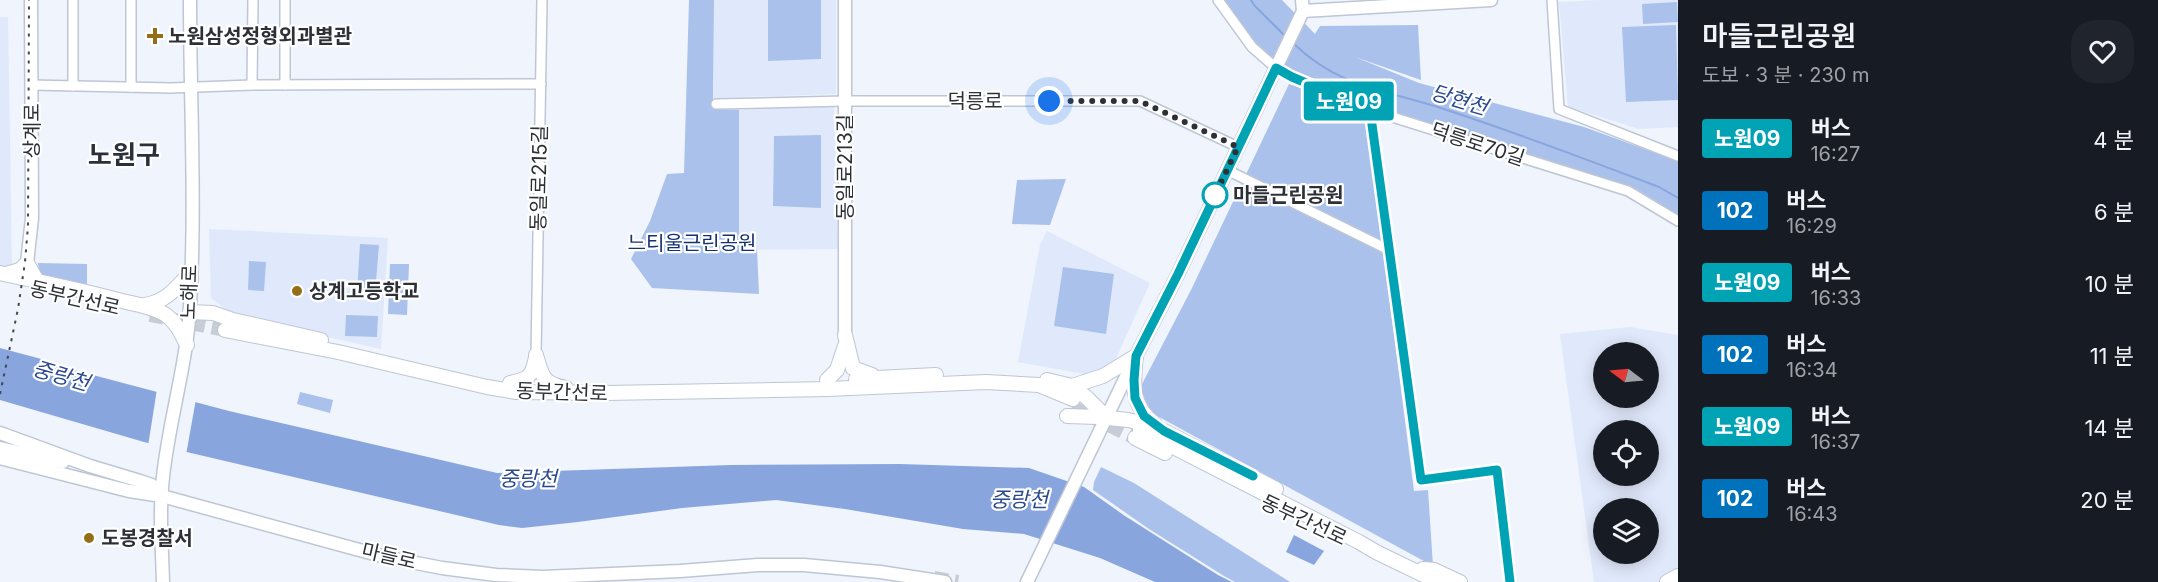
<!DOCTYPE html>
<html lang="ko">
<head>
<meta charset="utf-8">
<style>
  body { margin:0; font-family:Inter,"Noto Sans KR",sans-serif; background:#20242c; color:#f1f3f6; height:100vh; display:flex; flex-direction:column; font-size:22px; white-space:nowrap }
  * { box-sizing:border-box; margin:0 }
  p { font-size:20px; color:#9ea1a6 }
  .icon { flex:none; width:33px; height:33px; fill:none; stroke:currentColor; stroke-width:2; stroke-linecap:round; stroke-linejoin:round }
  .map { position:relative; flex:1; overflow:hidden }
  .sheet { display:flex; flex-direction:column; background:#171b24; width:480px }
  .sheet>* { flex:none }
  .badge { padding:0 12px; border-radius:4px; font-size:21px; line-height:39px }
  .needle { width:39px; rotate:286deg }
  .controls { position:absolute; left:1593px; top:342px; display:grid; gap:12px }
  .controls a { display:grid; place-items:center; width:66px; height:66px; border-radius:50%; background:#171b24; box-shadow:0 3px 15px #0003; font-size:30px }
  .you { position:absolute; width:30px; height:30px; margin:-15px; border:4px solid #fff; border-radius:50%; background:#1a73e8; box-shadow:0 0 0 9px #1a73e833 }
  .map>.badge { position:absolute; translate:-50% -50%; box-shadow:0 0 0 3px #fff }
  .round { display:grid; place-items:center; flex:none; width:63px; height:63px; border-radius:24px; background:#20242c }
  .head { display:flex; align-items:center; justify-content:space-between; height:102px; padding:0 24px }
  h1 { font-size:28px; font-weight:600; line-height:45px }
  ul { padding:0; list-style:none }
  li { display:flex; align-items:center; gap:18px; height:72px; padding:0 24px }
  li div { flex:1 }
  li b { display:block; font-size:22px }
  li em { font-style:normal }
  li .badge { min-width:66px; font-weight:700; text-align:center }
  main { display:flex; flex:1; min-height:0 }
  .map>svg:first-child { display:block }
  .built { fill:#e0e9fb; fill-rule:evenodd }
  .green { fill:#aac1ec }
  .water { fill:#88a5de }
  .pier { fill:#eff4fd }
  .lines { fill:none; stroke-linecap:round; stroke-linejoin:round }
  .stream { stroke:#88a5de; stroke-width:2 }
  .highway-tunnel { stroke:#c8cdd5; stroke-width:14; stroke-dasharray:14 7; stroke-linecap:butt }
  .minor-casing { stroke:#bec6d5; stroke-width:12 }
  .major-casing { stroke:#bec6d5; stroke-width:15 }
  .highway-casing { stroke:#bec6d5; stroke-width:16 }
  .minor { stroke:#fff; stroke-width:9 }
  .major { stroke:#fff; stroke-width:12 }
  .highway { stroke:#fff; stroke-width:14 }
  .rail { stroke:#43464d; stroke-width:2; stroke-dasharray:3 6; stroke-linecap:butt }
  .line-casing { stroke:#fff; stroke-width:14 }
  .line { stroke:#00a3b4; stroke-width:9 }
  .walk { stroke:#2d3036; stroke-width:6; stroke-dasharray:0 10.8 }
  .poi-dot { fill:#946f18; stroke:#fff; stroke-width:2 }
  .stop-dot { fill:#fff; stroke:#00a3b4; stroke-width:3 }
  .labels { text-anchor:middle; stroke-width:4.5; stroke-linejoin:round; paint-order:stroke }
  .poi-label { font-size:20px; font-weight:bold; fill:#2d3036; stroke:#fff; text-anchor:start }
  .street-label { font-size:20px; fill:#2d3036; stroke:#fff }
  .stop-label { font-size:20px; font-weight:bold; fill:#2d3036; stroke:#fff; text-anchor:start }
  .park-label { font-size:20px; fill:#143172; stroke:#fff }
  .water-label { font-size:21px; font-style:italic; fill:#2b4a8f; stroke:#fff }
  .district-label { font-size:26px; font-weight:bold; fill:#2a303c; stroke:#fff }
</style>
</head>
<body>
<main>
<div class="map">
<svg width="1678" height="582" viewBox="0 0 1678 582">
  <rect width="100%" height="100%" fill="#eff4fd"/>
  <g class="built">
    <path d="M714 0H836V94L714 98Z"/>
    <path d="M1600 0H1678V127L1639 129 1568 107 1559 2Z"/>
    <path d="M0 17H8L12 268 0 266Z"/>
    <path d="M834 106 838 249 739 250V110Z"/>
    <path d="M209 229 388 238 381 349 265 323 229 312 211 298Z"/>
    <path d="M1047 231 1150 283 1114 363 1101 372 1089 375 1018 362 1040 245Z"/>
    <path d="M1630 327 1678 335V577L1669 582H1594L1560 334ZM1604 352H1648V398H1604ZM1604 430H1648V476H1604ZM1604 508H1648V554H1604Z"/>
  </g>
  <g class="green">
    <path d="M689 0H714L713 109 739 110V249H757L759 294 652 288 631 259 650 221 667 174 684 173Z"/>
    <path d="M768 0H821V59L768 61Z"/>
    <path d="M1224 0H1282L1315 34 1320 26 1418 25 1421 80 1355 57 1419 83 1584 127 1678 161V215L1636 189 1371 106 1285 69 1253 42Z"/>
    <path d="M1677 2 1678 22 1643 24 1642 4Z"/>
    <path d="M1676 25 1678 100 1626 102 1622 27Z"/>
    <path d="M1289 84 1365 108 1414 491 1428 490 1433 566 1150 412 1142 392V384L1191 290Z"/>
    <path d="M821 135V208L773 206 774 136Z"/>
    <path d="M1066 179 1050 225 1012 224 1017 180Z"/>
    <path d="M360 244 379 245 375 294 357 293Z"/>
    <path d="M249 261 266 262 264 291 248 290Z"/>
    <path d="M38 263 87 264V284L47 278 39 272Z"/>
    <path d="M390 264H409L407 315 388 314Z"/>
    <path d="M1063 267 1114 274 1106 334 1054 326Z"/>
    <path d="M346 315 378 316 377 337 345 336Z"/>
    <path d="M300 392 333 400 330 413 297 404Z"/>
    <path d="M1101 467 1134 483 1290 582H1235L1224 576 1149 529 1093 490 1094 482Z"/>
  </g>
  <g class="water">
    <path d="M0 348 45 360 55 365 229 411 497 473 731 465 900 464 1029 468 1084 487 1125 516 1218 575 1232 582H1155L1100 558 1024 534 963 529 845 509 776 500 682 508 578 522 522 528 499 525 144 442 0 400Z"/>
    <path d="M1294 535 1324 551 1314 565 1286 552Z"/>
  </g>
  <path class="pier" d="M157 389 196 399 186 455 148 446Z"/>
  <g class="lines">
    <g class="stream">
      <path d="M1251 0 1254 5 1286 37"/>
      <path d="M1293 43C1342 91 1392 90 1453 112 1522 135 1591 161 1659 187L1678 198"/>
    </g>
    <g class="highway-tunnel">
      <path d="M150 315 225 330"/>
      <path d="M1072 407 1135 438"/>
      <path d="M934 578 958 582"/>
    </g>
    <g class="minor-casing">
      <g id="minor">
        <path d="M131 0V87"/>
        <path d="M1218 0 1252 47 1276 68 1292 77 1370 110 1628 191 1678 221"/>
        <path d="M1552 0 1559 109 1678 156"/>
        <path d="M31 85 171 88 252 85 541 84"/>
        <path d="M252 85 253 0"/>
        <path d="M285 85V0"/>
        <path d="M73 86V0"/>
        <path d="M716 104 845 101H1140L1238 147"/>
        <path d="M1370 110 1421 480 1497 470 1510 582"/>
        <path d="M1227 170 1389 250"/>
        <path d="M536 355 542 0"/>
      </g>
    </g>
    <g class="major-casing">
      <g id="major">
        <path d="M1303 11 1491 0"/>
        <path d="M27 263 32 218 31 0"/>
        <path d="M845 335V0"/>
        <path d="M0 433 90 466 140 481 152 485 162 496"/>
        <path d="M0 448 63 462"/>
        <path d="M0 458 129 491 162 496 385 557 442 568 496 575 543 577 680 571 758 565H804L880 572 945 582"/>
        <path d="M163 582C162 547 159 512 163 477 169 420 187 364 190 306 196 204 190 102 190 0"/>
        <path d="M1027 582 1136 356 1178 274 1303 11 1302 0"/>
      </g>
    </g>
    <g class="highway-casing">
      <g id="highway">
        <path d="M0 273C41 282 82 290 122 301 136 304 154 307 166 315 177 323 181 333 187 345"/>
        <path d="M6 274 20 270 27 263 37 281"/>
        <path d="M145 305C167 301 175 289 190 273"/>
        <path d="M190 312 213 313 233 320 321 340"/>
        <path d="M225 330 338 352 487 387 516 392 605 393 828 389 986 382 1039 385 1073 399"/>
        <path d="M845 335 853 368 872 375"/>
        <path d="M536 355C542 376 543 384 566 388"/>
        <path d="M1136 356C1133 384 1130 405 1155 424"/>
        <path d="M856 379 936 375"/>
        <path d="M827 380 837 370 845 346"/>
        <path d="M1047 380 1072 386 1086 397 1107 418"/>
        <path d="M510 383C529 379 532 377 536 357"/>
        <path d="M1072 386 1103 376 1136 356"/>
        <path d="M1067 416 1098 417 1128 420 1141 423 1164 431 1276 489"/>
        <path d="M1140 430 1359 542 1376 552 1438 582"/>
        <path d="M1135 438 1165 453"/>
        <path d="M1423 569 1434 570 1460 582"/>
        <path d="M1667 582 1678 576"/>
      </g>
    </g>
    <use href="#minor" class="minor"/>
    <use href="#major" class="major"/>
    <use href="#highway" class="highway"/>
    <path class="rail" d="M0 394 18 309 25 262 28 226 29 0"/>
  </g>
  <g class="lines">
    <g class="line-casing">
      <path id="line" d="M1253 476 1164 431 1144 416 1135 398 1134 380 1136 356 1178 274 1276 68 1292 77 1370 110 1421 480 1497 470 1510 582"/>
    </g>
    <use href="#line" class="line"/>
    <path class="walk" d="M1049 101H1140L1238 147 1215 195"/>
  </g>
  <g class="poi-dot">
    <path d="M152 27h6v6h6v6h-6v6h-6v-6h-6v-6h6z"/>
    <circle cx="297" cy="291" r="6"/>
    <circle cx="89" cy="538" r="6"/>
  </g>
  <circle class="stop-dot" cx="1215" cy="195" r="12"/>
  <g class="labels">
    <g class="poi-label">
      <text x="168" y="43">노원삼성정형외과별관</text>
      <text x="309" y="298">상계고등학교</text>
      <text x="101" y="545">도봉경찰서</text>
    </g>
    <g class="street-label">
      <text x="975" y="108">덕릉로</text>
      <text transform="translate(32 131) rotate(-90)" y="7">상계로</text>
      <text transform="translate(1478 144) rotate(18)" y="7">덕릉로70길</text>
      <text transform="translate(845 167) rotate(-90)" y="7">동일로213길</text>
      <text transform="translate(539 178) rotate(-89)" y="7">동일로215길</text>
      <text transform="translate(189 292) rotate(-88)" y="7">노해로</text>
      <text transform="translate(75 298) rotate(13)" y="7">동부간선로</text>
      <text transform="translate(562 392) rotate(2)" y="7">동부간선로</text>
      <text transform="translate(1304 520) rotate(25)" y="7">동부간선로</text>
      <text transform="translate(389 556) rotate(13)" y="7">마들로</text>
    </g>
    <g class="stop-label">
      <text x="1233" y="202">마들근린공원</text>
    </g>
    <g class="park-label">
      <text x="692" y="250">느티울근린공원</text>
    </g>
    <g class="water-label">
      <text transform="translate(1459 100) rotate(17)" y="7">당현천</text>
      <text transform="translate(61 376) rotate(16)" y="7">중랑천</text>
      <text x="528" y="486">중랑천</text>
      <text x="1019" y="507">중랑천</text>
    </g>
    <g class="district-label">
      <text x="124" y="164">노원구</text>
    </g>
  </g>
</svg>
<div class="controls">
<a><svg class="needle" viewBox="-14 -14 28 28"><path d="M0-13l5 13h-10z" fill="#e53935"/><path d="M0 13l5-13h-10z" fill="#9ea1a6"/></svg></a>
<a><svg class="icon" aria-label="locate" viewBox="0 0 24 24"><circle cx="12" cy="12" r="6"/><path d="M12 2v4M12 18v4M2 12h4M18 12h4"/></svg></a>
<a><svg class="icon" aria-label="layers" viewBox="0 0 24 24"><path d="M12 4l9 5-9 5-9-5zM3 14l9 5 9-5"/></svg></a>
</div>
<div class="you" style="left:1049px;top:101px"></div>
<b class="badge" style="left:1349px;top:101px;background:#00a3b4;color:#fff">노원09</b>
</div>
<section class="sheet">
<div class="head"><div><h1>마들근린공원</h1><p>도보 · 3 분 · 230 m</p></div><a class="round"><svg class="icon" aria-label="heart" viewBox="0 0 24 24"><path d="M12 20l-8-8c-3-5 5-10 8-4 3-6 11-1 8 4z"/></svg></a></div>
<ul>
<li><span class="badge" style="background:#00a3b4;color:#fff">노원09</span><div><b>버스</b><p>16:27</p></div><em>4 분</em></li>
<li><span class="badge" style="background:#0072bc;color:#fff">102</span><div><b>버스</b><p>16:29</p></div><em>6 분</em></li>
<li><span class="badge" style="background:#00a3b4;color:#fff">노원09</span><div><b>버스</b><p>16:33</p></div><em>10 분</em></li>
<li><span class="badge" style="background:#0072bc;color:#fff">102</span><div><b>버스</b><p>16:34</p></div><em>11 분</em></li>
<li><span class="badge" style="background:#00a3b4;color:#fff">노원09</span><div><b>버스</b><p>16:37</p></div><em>14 분</em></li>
<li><span class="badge" style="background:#0072bc;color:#fff">102</span><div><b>버스</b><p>16:43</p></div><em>20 분</em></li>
</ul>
</section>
</main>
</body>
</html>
